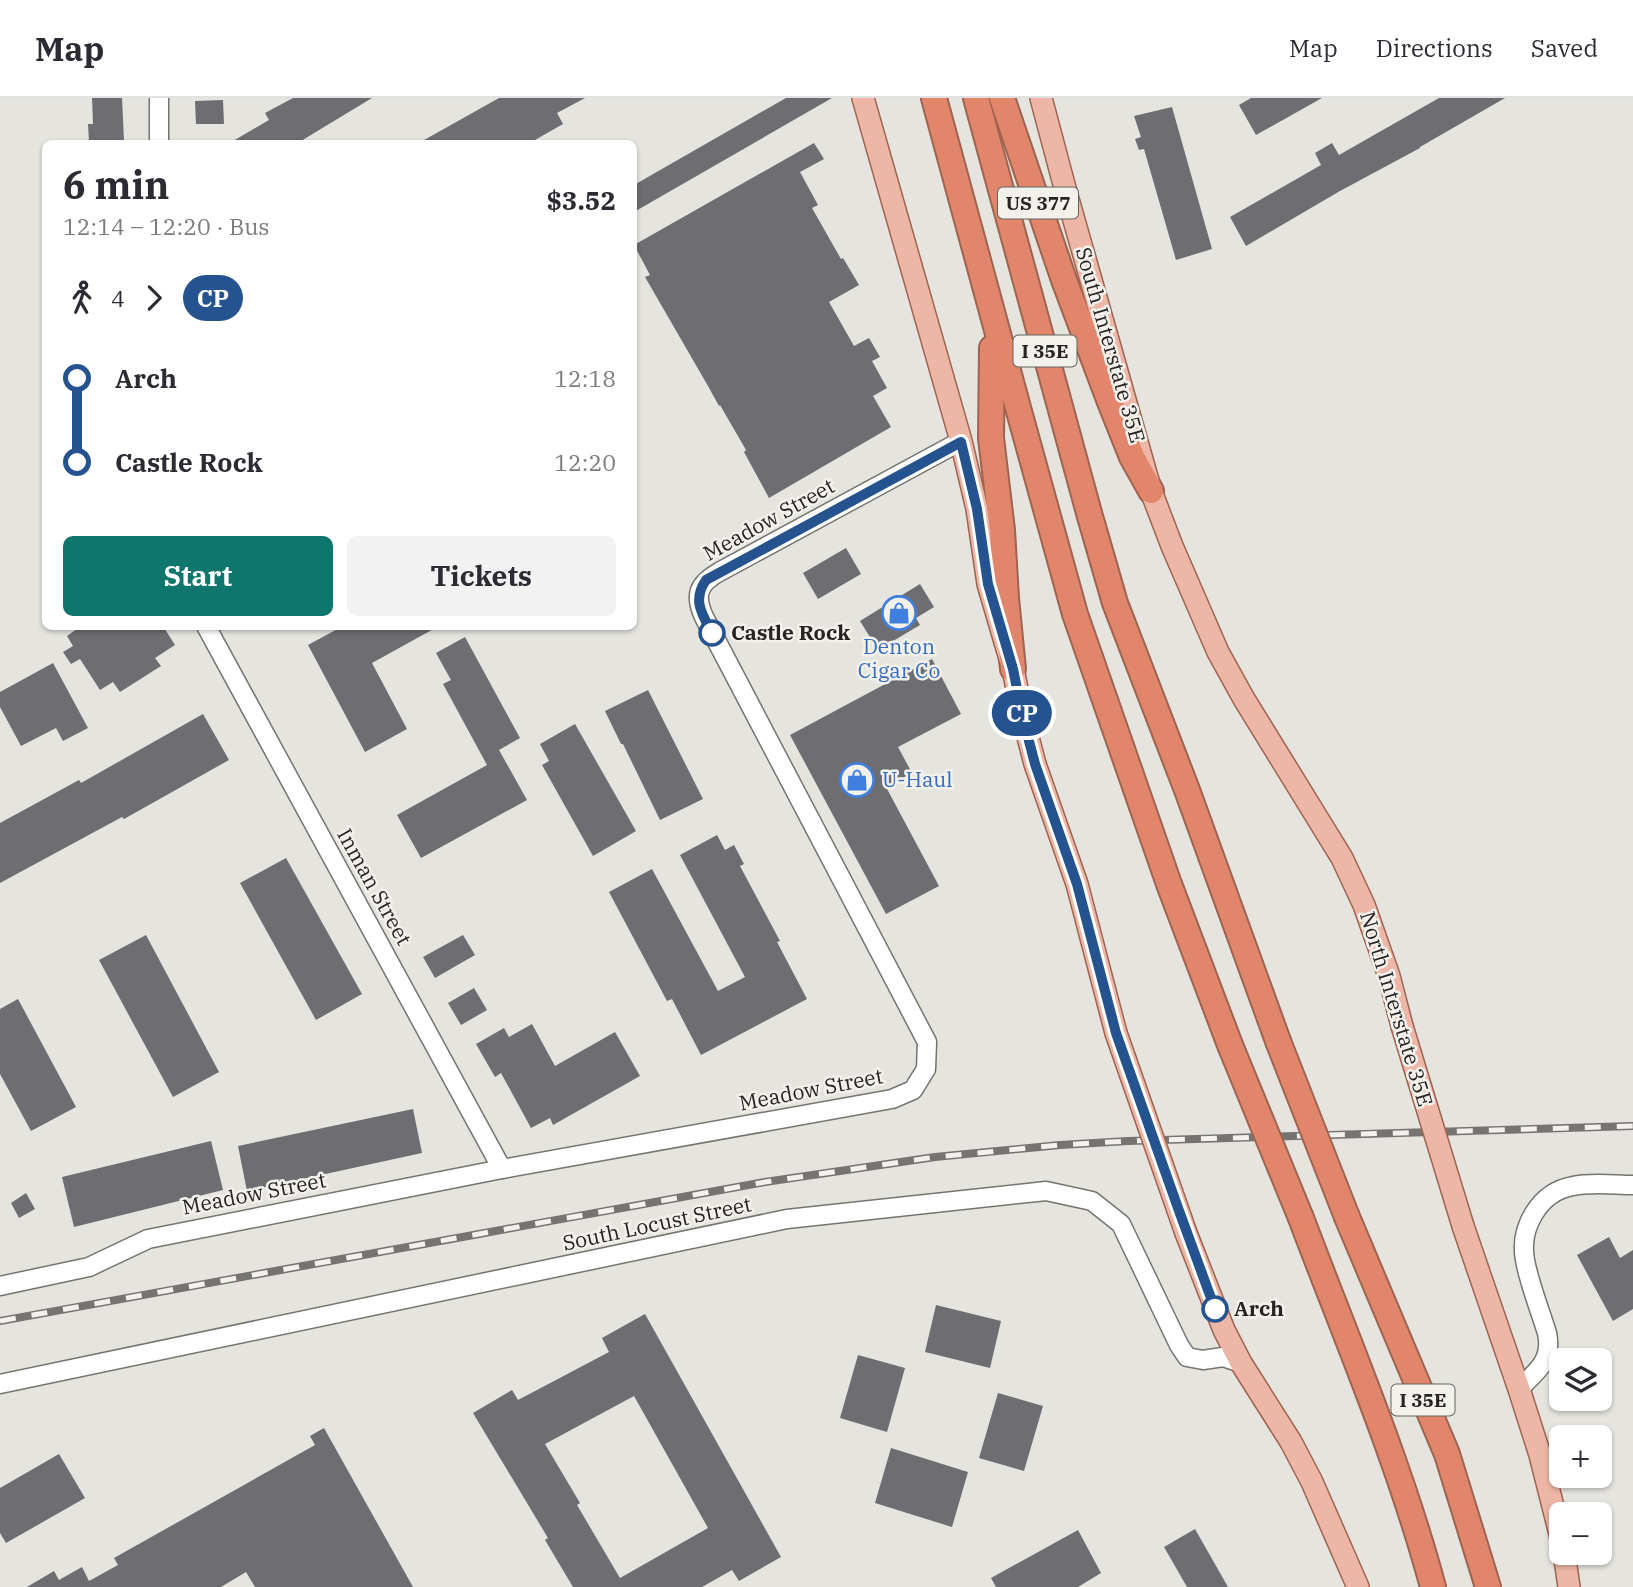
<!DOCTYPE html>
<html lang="en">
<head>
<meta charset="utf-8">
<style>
  body { margin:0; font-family:"IBM Plex Serif",serif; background:#f2f2f3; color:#2b2b33; height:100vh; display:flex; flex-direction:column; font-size:26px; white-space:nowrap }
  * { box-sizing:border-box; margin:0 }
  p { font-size:23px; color:#7c7c81 }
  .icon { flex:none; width:38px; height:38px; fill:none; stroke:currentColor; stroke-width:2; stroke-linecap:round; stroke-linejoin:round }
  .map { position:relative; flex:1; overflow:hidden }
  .side { position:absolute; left:42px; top:42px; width:595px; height:490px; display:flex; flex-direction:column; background:#fff; border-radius:10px; box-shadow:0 2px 5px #0004 }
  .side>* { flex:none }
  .badge { padding:0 14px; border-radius:23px; font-size:24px; line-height:46px }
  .tools { position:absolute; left:1549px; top:1250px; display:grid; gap:14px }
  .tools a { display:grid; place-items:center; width:63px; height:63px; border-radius:10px; background:#fff; box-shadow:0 2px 5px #0004; font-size:35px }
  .map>.badge { position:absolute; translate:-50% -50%; box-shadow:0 0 0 4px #fff }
  .legs { display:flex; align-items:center; gap:10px; height:77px; padding:0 21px; font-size:23px }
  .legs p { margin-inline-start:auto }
  .overview { display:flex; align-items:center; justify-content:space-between; height:119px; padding:0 21px }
  h1 { font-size:38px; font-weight:800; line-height:52px }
  .action { display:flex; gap:14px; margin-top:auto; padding:14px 21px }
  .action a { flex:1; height:80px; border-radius:10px; background:#0f766e; color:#fff; font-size:28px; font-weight:800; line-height:80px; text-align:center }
  .action a+a { background:#f2f2f3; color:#2b2b33 }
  ul { padding:0 21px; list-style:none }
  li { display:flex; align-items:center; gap:24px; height:84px; font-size:26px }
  li i { display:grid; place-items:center; width:10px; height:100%; margin:0 9px; background:currentColor }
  li i::after { content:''; width:18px; height:18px; margin:-9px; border:5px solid; border-radius:50%; background:#fff }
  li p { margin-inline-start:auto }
  li:first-child i { background:linear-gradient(#0000 50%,currentColor 0) }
  li:last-child i { background:linear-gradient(currentColor 50%,#0000 0) }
  header { display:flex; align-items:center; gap:42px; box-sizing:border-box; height:98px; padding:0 35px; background:#fff; border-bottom:2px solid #e1e1e2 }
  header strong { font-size:33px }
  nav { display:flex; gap:38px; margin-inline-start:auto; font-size:24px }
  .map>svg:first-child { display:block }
  .building { fill:#6e6d71; fill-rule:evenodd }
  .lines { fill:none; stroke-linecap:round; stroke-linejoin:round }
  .minor-casing { stroke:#75746f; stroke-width:21 }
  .major-casing { stroke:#9f6451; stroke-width:24 }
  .highway-casing { stroke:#9f6451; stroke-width:28 }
  .minor { stroke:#fff; stroke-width:18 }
  .major { stroke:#edb6a6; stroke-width:21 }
  .highway { stroke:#e1866a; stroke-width:24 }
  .rail-casing { stroke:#757471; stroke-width:8 }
  .rail { stroke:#f3f1ec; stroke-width:5; stroke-dasharray:16; stroke-linecap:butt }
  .major-bridge-casing { stroke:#9f6451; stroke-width:24; stroke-linecap:butt }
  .highway-bridge-casing { stroke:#9f6451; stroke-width:28; stroke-linecap:butt }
  .major-bridge { stroke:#edb6a6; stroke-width:21 }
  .highway-bridge { stroke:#e1866a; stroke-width:24 }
  .line-1-casing { stroke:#fff; stroke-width:16 }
  .line-1 { stroke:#24538f; stroke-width:10 }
  .stop-1-dot { fill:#fff; stroke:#24538f; stroke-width:3.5 }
  .labels { text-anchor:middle; stroke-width:5; stroke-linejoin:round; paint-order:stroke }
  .shield { fill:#f3f1ec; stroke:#63625f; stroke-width:2 }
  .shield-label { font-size:19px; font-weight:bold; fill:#252422 }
  .street-label { font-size:21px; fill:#252422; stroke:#f3f1ec }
  .stop-label { font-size:21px; font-weight:bold; fill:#252422; stroke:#f3f1ec; text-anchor:start }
  .shop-label { font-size:21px; fill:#366cbe; stroke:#f3f1ec }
</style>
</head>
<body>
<header>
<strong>Map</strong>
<nav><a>Map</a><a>Directions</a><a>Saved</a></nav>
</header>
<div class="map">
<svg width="1633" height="1489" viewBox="0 0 1633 1489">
  <rect width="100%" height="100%" fill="#e5e4df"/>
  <g class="building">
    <path d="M92 0H122L124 43 89 44 88 26H93Z"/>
    <path d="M293 0H372L296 46H228L269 22 265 15Z"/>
    <path d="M499 0H585L557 15 563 26 528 46H417Z"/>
    <path d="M786 0H832L634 114V87Z"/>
    <path d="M1251 0H1322L1256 37 1239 7Z"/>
    <path d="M1439 0H1505L1420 49V50L1340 93 1246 148 1230 119 1321 67 1315 55 1332 45 1339 57Z"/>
    <path d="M223 2 224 26H196L195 3Z"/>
    <path d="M1172 9 1212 151 1176 162 1144 51 1139 52 1135 41 1141 39 1134 18Z"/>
    <path d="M814 45 824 61 800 74 818 107 812 110 841 161 843 160 859 187 829 204 854 248 869 240 880 259 872 263 887 290 873 298 891 329 769 400 744 354 746 352 720 307 719 308 708 288 645 179 650 177 634 147Z"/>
    <path d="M846 450 861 476 818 501 803 475Z"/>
    <path d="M920 486 934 509 916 520 920 527 878 552 860 523Z"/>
    <path d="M81 528H163L175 547 155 560 161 568 120 594 113 584 100 592 80 561 71 566 63 554 73 548 67 538Z"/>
    <path d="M343 528H439L372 565 407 631 365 654 308 547Z"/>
    <path d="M465 539 520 640 499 652 527 702 421 760 397 717 487 667 443 586 451 582 436 555Z"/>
    <path d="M932 561 961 616 898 649 912 675 886 689 939 788 886 816 790 637Z"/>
    <path d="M53 565 88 630 63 643 56 630 21 648 0 609V594Z"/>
    <path d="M648 592 703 701 660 722 623 646H621L605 613Z"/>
    <path d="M203 616 229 662 124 721 122 719 0 785V725L79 682 81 685Z"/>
    <path d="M575 626 636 733 593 758 542 667 549 663 540 646Z"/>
    <path d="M717 737 725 752 734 747 744 766 740 768 780 843 777 844 807 901 701 957 672 901 667 903 609 794 652 771 718 893 745 879 680 757Z"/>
    <path d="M286 760 362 896 316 922 240 785Z"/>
    <path d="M146 837 219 974 173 999 99 862Z"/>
    <path d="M463 837 475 857 435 880 423 859Z"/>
    <path d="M474 890 487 912 461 927 448 905Z"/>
    <path d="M18 901 76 1009 31 1033 0 976V911Z"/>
    <path d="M532 926 555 968 615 934 640 978 553 1027 550 1020 531 1030 501 975 495 979 476 946 504 930 509 939Z"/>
    <path d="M413 1011 422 1055 247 1093 238 1048Z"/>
    <path d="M211 1043 223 1092 74 1129 62 1079Z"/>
    <path d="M26 1095 35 1111 19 1120 11 1105Z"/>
    <path d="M1609 1139 1620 1160 1633 1152V1211L1613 1223 1577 1157Z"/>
    <path d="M936 1207 1001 1223 990 1270 925 1254Z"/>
    <path d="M645 1216 781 1459 739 1483 732 1472 702 1489H573L545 1442 548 1440 473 1315 512 1292 518 1302 609 1254 602 1240ZM634 1298 708 1430 620 1480 577 1407 580 1405 545 1346Z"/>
    <path d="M858 1257 905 1270 887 1334 840 1320Z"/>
    <path d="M998 1295 1043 1308 1024 1373 979 1360Z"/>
    <path d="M324 1330 413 1489H255L246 1474 221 1489H27L54 1473 59 1482 82 1469 89 1483 118 1467 114 1460 315 1347 310 1338Z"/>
    <path d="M891 1350 968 1374 952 1429 875 1405Z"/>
    <path d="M59 1356 85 1400 6 1445 0 1435V1390Z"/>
    <path d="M1195 1431 1228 1489H1187L1164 1449Z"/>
    <path d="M1078 1432 1101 1475 1078 1489H996L991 1480Z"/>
  </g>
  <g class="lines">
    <g class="minor-casing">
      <g id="minor">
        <path d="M159 0V46"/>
        <path d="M206 528 502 1071"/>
        <path d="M0 1188 89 1169 148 1141 502 1071 892 1001 913 992 926 971 927 944 704 519C694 497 698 486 719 474L961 343"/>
        <path d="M0 1286 787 1121 1046 1093 1092 1103 1121 1126 1179 1247 1187 1259 1203 1262 1223 1259 1241 1265"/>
        <path d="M1519 1291C1537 1273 1553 1262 1547 1235 1540 1212 1529 1185 1525 1162 1519 1130 1539 1094 1573 1088 1591 1084 1615 1087 1633 1087"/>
      </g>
    </g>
    <g class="major-casing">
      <g id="major">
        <path d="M863 0 961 343 977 411 988 486 1013 571 1023 620 1035 666 1077 786 1116 935"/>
        <path d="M1041 0 1066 94 1151 393 1172 448 1218 554 1244 601 1342 760 1364 807 1389 878 1402 928"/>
        <path d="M1463 1128 1519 1291 1540 1357 1561 1440"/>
        <path d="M1186 1135 1224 1232 1241 1265 1291 1344 1312 1384 1358 1489"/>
        <path d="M1564 1454 1569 1489"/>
      </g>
    </g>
    <g class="highway-casing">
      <g id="highway">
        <path d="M934 0 1020 317 1075 516 1169 786 1230 947"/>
        <path d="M976 0 1089 415 1115 505 1187 692 1278 943"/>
        <path d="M1002 0 1064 182 1110 304 1132 359 1151 393"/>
        <path d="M992 250 991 340 1002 432 1006 500 1013 571"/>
        <path d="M1347 1119 1447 1356 1488 1489"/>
        <path d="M1301 1120C1347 1242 1399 1363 1433 1489"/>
      </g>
    </g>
    <use href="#minor" class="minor"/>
    <use href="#major" class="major"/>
    <use href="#highway" class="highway"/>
    <g class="rail-casing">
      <path id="rail" d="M0 1223 765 1084 935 1059 1060 1047 1128 1043 1633 1028"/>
    </g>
    <use href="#rail" class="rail"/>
    <g class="major-bridge-casing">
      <g id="major-bridge">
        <path d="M1402 928 1463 1128"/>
        <path d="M1116 935 1186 1135"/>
      </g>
    </g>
    <g class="highway-bridge-casing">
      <g id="highway-bridge">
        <path d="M1278 943 1347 1119"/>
        <path d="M1230 947 1301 1120"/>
      </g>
    </g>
    <use href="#major-bridge" class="major-bridge"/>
    <use href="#highway-bridge" class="highway-bridge"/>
  </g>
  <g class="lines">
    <g class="line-1-casing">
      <path id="line-1" d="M712 535C702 516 692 502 706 482L961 344 977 411 988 486 1013 571 1023 620 1035 666 1077 786 1116 935 1178 1110 1215 1211"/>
    </g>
    <use href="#line-1" class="line-1"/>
  </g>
  <defs>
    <g id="shop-ring" transform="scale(1.75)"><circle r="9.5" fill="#f3f1ec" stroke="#3f7fe0" stroke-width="1.5"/><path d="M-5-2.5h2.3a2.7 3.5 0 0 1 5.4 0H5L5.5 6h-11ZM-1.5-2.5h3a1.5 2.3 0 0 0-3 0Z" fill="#3f7fe0"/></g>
  </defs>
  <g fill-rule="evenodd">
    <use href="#shop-ring" x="899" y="515"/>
    <use href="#shop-ring" x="857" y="682"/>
  </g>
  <g class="stop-1-dot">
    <circle cx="712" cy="535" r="12"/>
    <circle cx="1215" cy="1211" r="12"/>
  </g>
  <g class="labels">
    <g class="shield">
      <rect x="998" y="89.5" width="80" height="31" rx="5"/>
      <rect x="1013.5" y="237.5" width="63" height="31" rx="5"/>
      <rect x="1391.5" y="1286.5" width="63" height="31" rx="5"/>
    </g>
    <g class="shield-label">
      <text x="1038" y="112">US 377</text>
      <text x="1045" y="260">I 35E</text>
      <text x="1423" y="1309">I 35E</text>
    </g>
    <g class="street-label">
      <text transform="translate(1110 247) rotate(74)" y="7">South Interstate 35E</text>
      <text transform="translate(769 422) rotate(-29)" y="7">Meadow Street</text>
      <text transform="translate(374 789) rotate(61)" y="7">Inman Street</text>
      <text transform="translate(1396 911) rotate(73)" y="7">North Interstate 35E</text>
      <text transform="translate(811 992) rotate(-11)" y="7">Meadow Street</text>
      <text transform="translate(254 1096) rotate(-11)" y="7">Meadow Street</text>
      <text transform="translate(657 1126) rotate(-12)" y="7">South Locust Street</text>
    </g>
    <g class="stop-label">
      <text x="731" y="542">Castle Rock</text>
      <text x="1234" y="1218">Arch</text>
    </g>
    <g class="shop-label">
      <text x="899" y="556">Denton<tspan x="899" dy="24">Cigar Co</tspan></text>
      <text x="882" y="689" text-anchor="start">U-Haul</text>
    </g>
  </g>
</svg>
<div class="tools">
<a><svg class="icon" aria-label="layers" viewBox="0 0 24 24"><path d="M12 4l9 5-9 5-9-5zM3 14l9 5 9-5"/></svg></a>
<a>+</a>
<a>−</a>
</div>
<b class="badge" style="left:1022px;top:615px;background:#24538f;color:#fff">CP</b>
<section class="side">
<div class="overview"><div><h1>6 min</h1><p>12:14 – 12:20 · Bus</p></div><b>$3.52</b></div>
<div class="legs"><svg class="icon" aria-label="walk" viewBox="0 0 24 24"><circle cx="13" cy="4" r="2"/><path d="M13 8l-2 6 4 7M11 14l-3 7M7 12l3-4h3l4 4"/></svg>4<svg class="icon" aria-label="forward" viewBox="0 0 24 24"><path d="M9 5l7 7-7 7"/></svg><b class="badge" style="background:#24538f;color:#fff">CP</b></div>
<ul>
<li><i style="color:#24538f"></i><b>Arch</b><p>12:18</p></li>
<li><i style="color:#24538f"></i><b>Castle Rock</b><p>12:20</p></li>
</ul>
<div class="action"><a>Start</a><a>Tickets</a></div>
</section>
</div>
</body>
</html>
